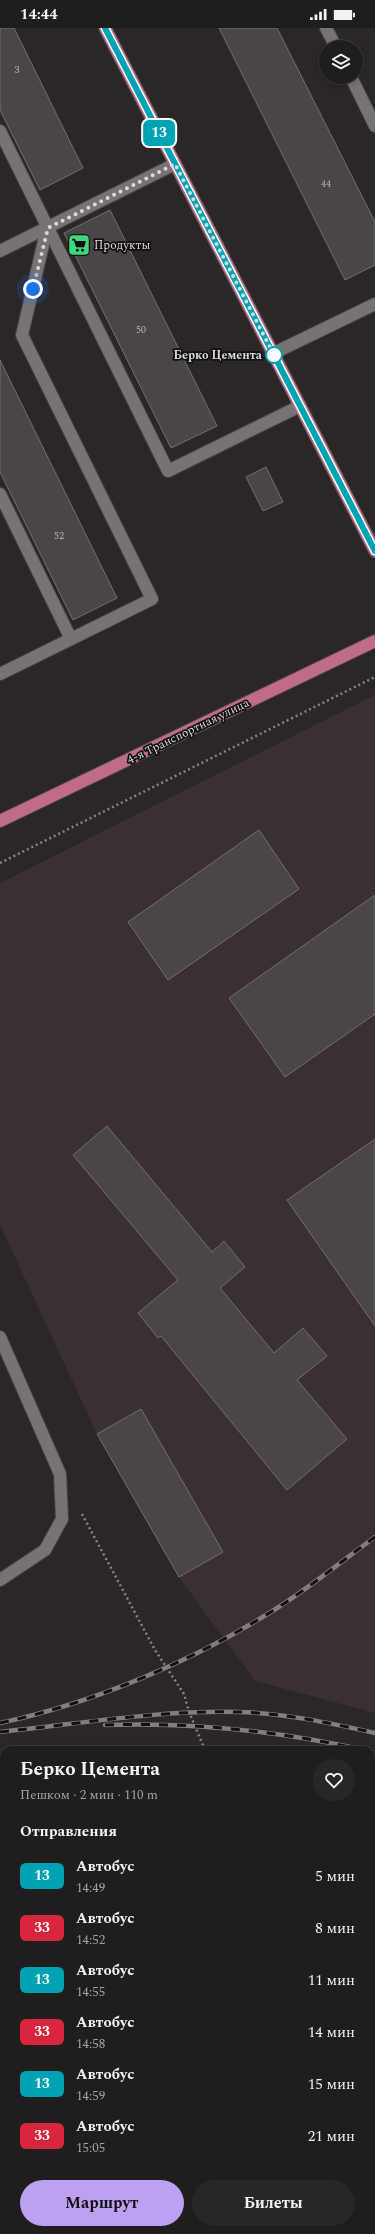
<!DOCTYPE html>
<html lang="ru">
<head>
<meta charset="utf-8">
<style>
  body { margin:0; font-family:Spectral,serif; background:#282627; color:#f1f3f6; height:100vh; display:flex; flex-direction:column; font-size:15px; white-space:nowrap }
  * { box-sizing:border-box; margin:0 }
  p { font-size:13px; color:#a2a2a4 }
  .icon { flex:none; width:22px; height:22px; fill:none; stroke:currentColor; stroke-width:2; stroke-linecap:round; stroke-linejoin:round }
  .map { position:relative; flex:1; overflow:hidden }
  .panel { position:absolute; left:0px; top:1718px; width:375px; height:488px; display:flex; flex-direction:column; background:#201d1e; border-radius:12px 12px 0 0; box-shadow:0 2px 6px #0003,0 0 0 1px #3d3b3c }
  .panel>* { flex:none }
  .badge { padding:0 8px; border-radius:6px; font-size:14px; line-height:26px }
  .tools { position:absolute; left:319px; top:12px; display:grid; gap:8px }
  .tools a { display:grid; place-items:center; width:44px; height:44px; border-radius:50%; background:#201d1e; box-shadow:0 2px 6px #0003,0 0 0 1px #3d3b3c; font-size:20px }
  .you { position:absolute; width:20px; height:20px; margin:-10px; border:3px solid #fff; border-radius:50%; background:#1a73e8; box-shadow:0 0 0 6px #1a73e833 }
  .map>.badge { position:absolute; translate:-50% -50%; box-shadow:0 0 0 2px #fff }
  h2 { padding:0 20px; font-size:15px; line-height:36px }
  .round { display:grid; place-items:center; flex:none; width:42px; height:42px; border-radius:21px; background:#282627 }
  .headline { display:flex; align-items:center; justify-content:space-between; height:68px; padding:0 20px }
  h1 { font-size:19px; font-weight:700; line-height:30px }
  .cta { display:flex; gap:8px; margin-top:auto; padding:8px 20px }
  .cta a { flex:1; height:46px; border-radius:24px; background:#bca0f2; color:#111; font-size:16px; font-weight:700; line-height:46px; text-align:center }
  .cta a+a { background:#282627; color:#f1f3f6 }
  ul { padding:0; list-style:none }
  li { display:flex; align-items:center; gap:12px; height:52px; padding:0 20px }
  li div { flex:1 }
  li b { display:block; font-size:15px }
  li em { font-style:normal }
  li .badge { min-width:44px; font-weight:700; text-align:center }
  .status { display:flex; justify-content:space-between; align-items:center; height:28px; padding:0 20px; background:#201d1e; direction:ltr }
  .status svg { height:11px; fill:currentColor }
  .map>svg:first-child { display:block }
  .built { fill:#3a2f32 }
  .building { fill:#4a4546; stroke:#736e6f }
  .lines { fill:none; stroke-linecap:round; stroke-linejoin:round }
  .minor-casing { stroke:#474445; stroke-width:14 }
  .major-casing { stroke:#474445; stroke-width:14 }
  .path { stroke:#888586; stroke-width:2.5; stroke-dasharray:2 3; stroke-linecap:butt }
  .minor { stroke:#777273; stroke-width:12 }
  .major { stroke:#c06c87; stroke-width:12 }
  .rail-casing { stroke:#827e7f; stroke-width:4.5 }
  .rail { stroke:#121011; stroke-width:3; stroke-dasharray:9; stroke-linecap:butt }
  .line-casing { stroke:#fff; stroke-width:9 }
  .line { stroke:#00a3b4; stroke-width:6 }
  .walk { stroke:#dcd9da; stroke-width:4; stroke-dasharray:0 7.2 }
  .stop-dot { fill:#fff; stroke:#00a3b4; stroke-width:2 }
  .labels { text-anchor:middle; stroke-width:3.5; stroke-linejoin:round; paint-order:stroke }
  .number-label { font-size:10px; fill:#b8b4b5 }
  .poi-label { font-size:12px; fill:#dcd9da; stroke:#121011; text-anchor:start }
  .stop-label { font-size:12px; font-weight:bold; fill:#dcd9da; stroke:#121011; text-anchor:end }
  .street-label { font-size:12px; fill:#dcd9da; stroke:#121011 }
</style>
</head>
<body>
<div class="status"><b>14:44</b><svg viewBox="0 0 49 12"><path d="M0 12V9h3v3zM5 12V6h3v6zM10 12V3h3v9zM15 12V0h3v12zM26 1h20v11H26zM47 4h2v5h-2z"/></svg></div>
<div class="map">
<svg width="375" height="2206" viewBox="0 0 375 2206">
  <rect width="100%" height="100%" fill="#2b2728"/>
  <g class="built">
    <path d="M375 667V1685L255 1653 179 1549 97 1406 0 1197V855Z"/>
    <path d="M0 1851 4 1852V2202H371V1962L375 1965V2206H0Z"/>
  </g>
  <g class="building">
    <path d="M0 0H14L83 140 40 162 0 82Z"/>
    <path d="M219 0H277L375 194V237L345 252Z"/>
    <path d="M110 182 217 398 171 420 64 205Z"/>
    <path d="M0 332 117 570 73 592 0 444Z"/>
    <path d="M266 439 283 474 263 483 246 449Z"/>
    <path d="M259 802 299 861 168 952 128 894Z"/>
    <path d="M375 867V986L285 1049 229 970Z"/>
    <path d="M107 1098 212 1224 224 1213 245 1239 220 1260 274 1325 303 1300 327 1328 297 1352 347 1411 287 1462 161 1308 158 1310 138 1285 178 1252 73 1127Z"/>
    <path d="M375 1111V1298L287 1172Z"/>
    <path d="M141 1381 223 1524 179 1549 97 1406Z"/>
  </g>
  <g class="lines">
    <g class="minor-casing">
      <g id="minor">
        <path d="M326 0 336 19"/>
        <path d="M351 49 375 98"/>
        <path d="M0 103 168 443 300 378"/>
        <path d="M47 200 22 307 152 571 71 611"/>
        <path d="M0 223 175 136"/>
        <path d="M274 325 375 276"/>
        <path d="M0 466 71 611 0 646"/>
        <path d="M0 1309 60 1446 62 1491 45 1522 0 1552"/>
      </g>
    </g>
    <g class="major-casing">
      <g id="major">
        <path d="M105 0 375 523"/>
        <path d="M0 793 375 613"/>
      </g>
    </g>
    <g class="path">
      <path d="M0 835 375 649"/>
      <path d="M82 1486 155 1622 184 1666 189 1684 205 1722"/>
      <path d="M371 1920 375 1921"/>
    </g>
    <use href="#minor" class="minor"/>
    <use href="#major" class="major"/>
    <g class="rail-casing">
      <g id="rail">
        <path d="M0 1695C94 1675 193 1633 274 1582 309 1560 342 1533 375 1509"/>
        <path d="M105 1697C193 1694 278 1703 364 1722"/>
        <path d="M0 1704C79 1696 158 1682 238 1684 284 1685 330 1695 375 1705"/>
        <path d="M371 1724 375 1725"/>
        <path d="M0 1769 4 1770"/>
        <path d="M0 1808H4"/>
        <path d="M371 1859 375 1861"/>
        <path d="M371 1878 375 1880"/>
      </g>
    </g>
    <use href="#rail" class="rail"/>
  </g>
  <g class="lines">
    <g class="line-casing">
      <path id="line" d="M105 0 375 523"/>
    </g>
    <use href="#line" class="line"/>
    <path class="walk" d="M33 261 48 200 175 136 274 327"/>
  </g>
  <defs>
    <g id="supermarket-square" transform="scale(1.15)"><rect x="-9" y="-9" width="18" height="18" rx="4" fill="#3fd77d" stroke="#121011"/><path d="M-6-5.5h2.5l.6 2H6L4.5 2H-2.5L-4.4-4H-6ZM-1.5 3.2a1.3 1.3 0 1 0 .1 0ZM3 3.2a1.3 1.3 0 1 0 .1 0Z" fill="#111"/></g>
  </defs>
  <g fill-rule="evenodd">
    <use href="#supermarket-square" x="79" y="217"/>
  </g>
  <circle class="stop-dot" cx="274" cy="327" r="8"/>
  <g class="labels">
    <g class="number-label">
      <text x="17" y="45">3</text>
      <text x="326" y="159">44</text>
      <text x="141" y="305">50</text>
      <text x="59" y="511">52</text>
    </g>
    <g class="poi-label">
      <text x="94" y="221">Продукты</text>
    </g>
    <g class="stop-label">
      <text x="262" y="331">Берко Цемента</text>
    </g>
    <g class="street-label">
      <text transform="translate(188 703) rotate(-26)" y="4">4-я Транспортная улица</text>
    </g>
  </g>
</svg>
<div class="tools">
<a><svg class="icon" aria-label="layers" viewBox="0 0 24 24"><path d="M12 4l9 5-9 5-9-5zM3 14l9 5 9-5"/></svg></a>
</div>
<div class="you" style="left:33px;top:261px"></div>
<b class="badge" style="left:159px;top:105px;background:#00a3b4;color:#fff">13</b>
<section class="panel">
<div class="headline"><div><h1>Берко Цемента</h1><p>Пешком · 2 мин · 110 m</p></div><a class="round"><svg class="icon" aria-label="heart" viewBox="0 0 24 24"><path d="M12 20l-8-8c-3-5 5-10 8-4 3-6 11-1 8 4z"/></svg></a></div>
<h2>Отправления</h2>
<ul>
<li><span class="badge" style="background:#00a3b4;color:#fff">13</span><div><b>Автобус</b><p>14:49</p></div><em>5 мин</em></li>
<li><span class="badge" style="background:#d7263d;color:#fff">33</span><div><b>Автобус</b><p>14:52</p></div><em>8 мин</em></li>
<li><span class="badge" style="background:#00a3b4;color:#fff">13</span><div><b>Автобус</b><p>14:55</p></div><em>11 мин</em></li>
<li><span class="badge" style="background:#d7263d;color:#fff">33</span><div><b>Автобус</b><p>14:58</p></div><em>14 мин</em></li>
<li><span class="badge" style="background:#00a3b4;color:#fff">13</span><div><b>Автобус</b><p>14:59</p></div><em>15 мин</em></li>
<li><span class="badge" style="background:#d7263d;color:#fff">33</span><div><b>Автобус</b><p>15:05</p></div><em>21 мин</em></li>
</ul>
<div class="cta"><a>Маршрут</a><a>Билеты</a></div>
</section>
</div>
</body>
</html>
